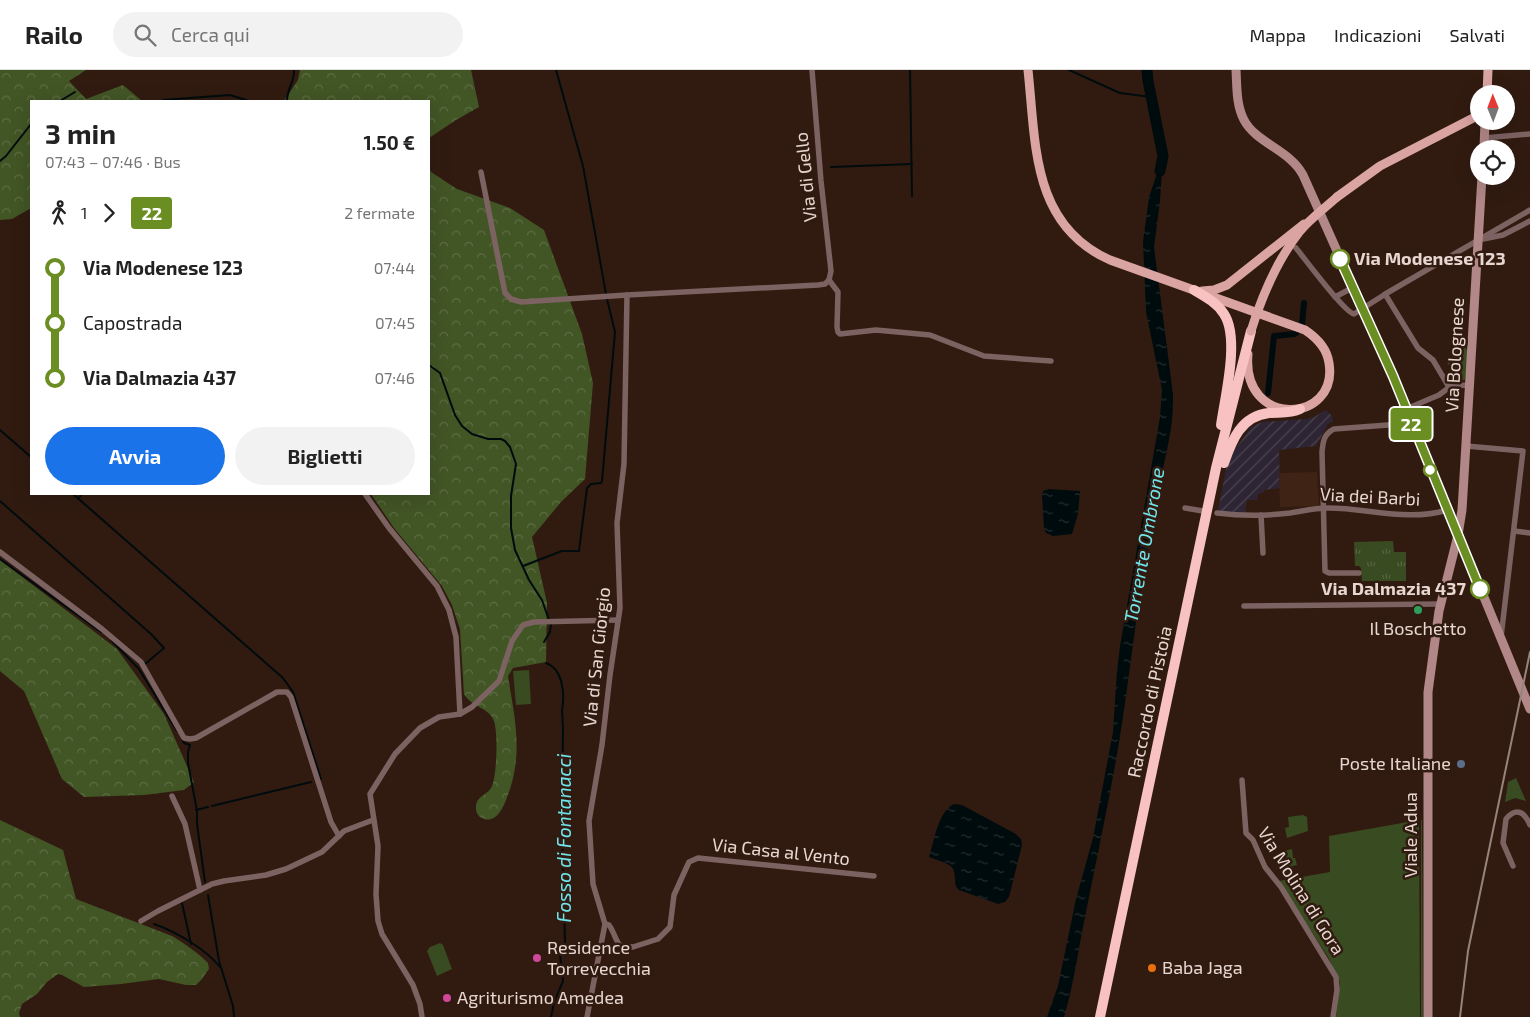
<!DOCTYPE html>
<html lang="it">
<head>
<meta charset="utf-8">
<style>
  body { margin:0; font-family:"Exo 2",sans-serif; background:#f2f2f2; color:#222; height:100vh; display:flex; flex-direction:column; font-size:19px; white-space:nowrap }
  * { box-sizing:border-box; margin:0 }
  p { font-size:16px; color:#767676 }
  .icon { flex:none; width:28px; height:28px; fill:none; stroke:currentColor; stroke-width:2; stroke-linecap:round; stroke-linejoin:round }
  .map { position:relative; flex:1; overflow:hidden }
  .side { position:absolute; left:30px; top:30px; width:400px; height:395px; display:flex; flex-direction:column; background:#fff; border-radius:0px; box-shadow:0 5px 20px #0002 }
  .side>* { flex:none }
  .badge { padding:0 10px; border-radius:4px; font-size:18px; line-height:32px }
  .needle { width:32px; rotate:359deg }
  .tools { position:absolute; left:1470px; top:15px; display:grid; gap:10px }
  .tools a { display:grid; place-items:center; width:45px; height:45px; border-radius:50%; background:#fff; box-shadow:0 5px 20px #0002; font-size:25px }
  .map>.badge { position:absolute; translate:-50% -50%; box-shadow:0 0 0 2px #fff }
  .legs { display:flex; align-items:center; gap:8px; height:55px; padding:0 15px; font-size:16px }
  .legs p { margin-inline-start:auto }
  .head { display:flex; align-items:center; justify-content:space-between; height:85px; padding:0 15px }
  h1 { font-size:28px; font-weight:700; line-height:38px }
  .action { display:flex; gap:10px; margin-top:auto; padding:10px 15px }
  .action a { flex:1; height:58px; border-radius:30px; background:#1a73e8; color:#fff; font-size:20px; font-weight:700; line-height:58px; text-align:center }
  .action a+a { background:#f2f2f2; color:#222 }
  ul { padding:0 15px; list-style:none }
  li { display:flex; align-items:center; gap:18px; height:55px; font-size:19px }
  li i { display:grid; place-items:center; width:8px; height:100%; margin:0 6px; background:currentColor }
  li i::after { content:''; width:12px; height:12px; margin:-6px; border:4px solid; border-radius:50%; background:#fff }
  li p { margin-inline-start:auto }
  li:first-child i { background:linear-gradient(#0000 50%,currentColor 0) }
  li:last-child i { background:linear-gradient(currentColor 50%,#0000 0) }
  header { display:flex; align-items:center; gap:30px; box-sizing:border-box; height:70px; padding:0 25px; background:#fff; border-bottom:1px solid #e0e0e0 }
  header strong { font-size:24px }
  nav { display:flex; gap:28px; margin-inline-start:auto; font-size:18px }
  .search { width:350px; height:45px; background:#f2f2f2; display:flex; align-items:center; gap:12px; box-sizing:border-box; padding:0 18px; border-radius:28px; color:#767676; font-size:19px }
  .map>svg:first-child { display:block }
  .industrial { fill:url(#industrial-furrows) }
  .built { fill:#3f2315 }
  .grass { fill:#394b21 }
  .forest { fill:url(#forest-crowns) }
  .park { fill:url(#park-tufts) }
  .water { fill:url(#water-ripples) }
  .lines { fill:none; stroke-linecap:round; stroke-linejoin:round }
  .stream { stroke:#000b0d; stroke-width:2 }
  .canal { stroke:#000b0d; stroke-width:6 }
  .river { stroke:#000b0d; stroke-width:11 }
  .street { stroke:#7d6262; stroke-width:5.5 }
  .secondary { stroke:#b18787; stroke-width:9 }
  .primary { stroke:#daa4a3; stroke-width:9 }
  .highway { stroke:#f7c2c1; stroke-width:10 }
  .rail { stroke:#97847c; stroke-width:2 }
  .primary-bridge { stroke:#daa4a3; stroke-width:9 }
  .line-1-casing { stroke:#fff; stroke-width:11 }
  .line-1 { stroke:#6b8e23; stroke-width:8 }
  .stop-1-dot { fill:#fff; stroke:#6b8e23; stroke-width:2.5 }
  .leisure-dot { fill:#2e9e5b; stroke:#311b11; stroke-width:2 }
  .service-dot { fill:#5c6f8a; stroke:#311b11; stroke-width:2 }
  .hotel-dot { fill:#d1479c; stroke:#311b11; stroke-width:2 }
  .food-dot { fill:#e8710a; stroke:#311b11; stroke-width:2 }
  .labels { text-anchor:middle; stroke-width:5; stroke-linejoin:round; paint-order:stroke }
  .street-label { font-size:18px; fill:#e7d7d0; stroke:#311b11 }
  .stop-label { font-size:18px; font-weight:bold; fill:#e7d7d0; stroke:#311b11; text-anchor:start }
  .poi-label { font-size:18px; fill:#e7d7d0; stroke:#311b11; text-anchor:start }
  .water-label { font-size:19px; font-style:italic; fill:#70e5ec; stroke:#311b11 }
</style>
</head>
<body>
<header>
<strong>Railo</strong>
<div class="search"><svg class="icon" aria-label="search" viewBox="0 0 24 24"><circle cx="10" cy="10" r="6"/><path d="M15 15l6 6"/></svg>Cerca qui</div>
<nav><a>Mappa</a><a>Indicazioni</a><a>Salvati</a></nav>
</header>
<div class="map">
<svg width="1530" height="947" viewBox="0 0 1530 947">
  <defs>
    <pattern id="industrial-furrows" width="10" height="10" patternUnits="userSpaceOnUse" patternTransform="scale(1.25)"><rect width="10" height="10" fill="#2d2534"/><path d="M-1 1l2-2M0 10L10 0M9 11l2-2" fill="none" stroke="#4b4450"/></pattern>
    <pattern id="forest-crowns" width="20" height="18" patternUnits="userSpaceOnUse" patternTransform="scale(1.25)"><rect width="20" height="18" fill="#425525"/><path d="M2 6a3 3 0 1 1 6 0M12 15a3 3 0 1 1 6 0" fill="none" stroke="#5d6d44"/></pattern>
    <pattern id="park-tufts" width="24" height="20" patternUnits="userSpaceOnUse" patternTransform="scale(1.25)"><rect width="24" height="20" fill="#394b21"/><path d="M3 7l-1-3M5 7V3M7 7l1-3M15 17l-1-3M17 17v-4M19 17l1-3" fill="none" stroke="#566440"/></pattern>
    <pattern id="water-ripples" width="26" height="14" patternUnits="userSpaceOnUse" patternTransform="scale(1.25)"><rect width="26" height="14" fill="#000b0d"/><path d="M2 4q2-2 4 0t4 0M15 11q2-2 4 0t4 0" fill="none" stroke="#252e2f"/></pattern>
  </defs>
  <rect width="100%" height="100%" fill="#311b11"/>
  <path class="industrial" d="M1326 340 1332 346 1333 352 1327 354V356L1316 376 1279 380 1280 418 1264 420V422L1258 424 1257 430H1247L1245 443 1218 441 1226 399 1234 381 1251 357 1262 352 1307 349 1314 347Z"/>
  <path class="built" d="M1317 402 1319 436 1280 437 1279 403Z"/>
  <g class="grass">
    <path d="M1465 276 1468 282 1465 310 1458 311 1447 292 1454 287V281Z"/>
    <path d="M529 600 531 634 516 635 513 601Z"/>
    <path d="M1516 708 1526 731 1515 728 1505 732 1508 712Z"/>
    <path d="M1303 745 1307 747 1308 761 1287 768 1285 758 1289 757 1288 747Z"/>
    <path d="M1419 750 1420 947H1336L1340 912 1328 887 1279 811 1330 802 1329 766Z"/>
    <path d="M1421 750H1422L1423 947H1421Z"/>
    <path d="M1292 779 1293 788H1295L1297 795 1292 796 1293 803 1282 804 1273 788 1282 784 1281 782Z"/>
    <path d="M440 873 443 875 452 899 437 906 427 881 430 877Z"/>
  </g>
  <g class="forest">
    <path d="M0 0H86L69 11 86 29 123 15 142 31H31V138L12 149 0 150Z"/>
    <path d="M300 0H471L479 37 456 50 429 68V31H284L298 10Z"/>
    <path d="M429 98 431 102 457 119 510 138 544 160 582 264 593 313 585 409 561 432 532 467 547 533 546 592 513 598 508 606C514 645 523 679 510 719 506 730 499 756 482 748 479 747 476 743 476 739 475 725 488 726 492 716 497 704 498 663 494 651 489 637 471 637 464 624L460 559 452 535 442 516 394 458 371 424H429Z"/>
    <path d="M0 490 117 579 164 644 194 712 184 720 144 725 84 727 62 709 24 621 0 601Z"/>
    <path d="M0 750 63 780 76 829 172 866C185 874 197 882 208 893L209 899 201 910 196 915H186L159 909 121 914 84 917 62 905 58 904 47 912 37 924 22 934 19 943 20 947H0Z"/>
  </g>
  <path class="park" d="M1393 471 1394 482H1406V511H1362L1361 498 1359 496H1355L1354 472Z"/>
  <g class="water">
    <path d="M1163 86 1160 131 1154 177 1173 324C1174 356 1167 378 1161 409 1154 447 1147 486 1140 524 1134 565 1129 606 1123 647 1113 715 1098 781 1085 847 1078 881 1074 914 1064 947H1047L1058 916 1076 829 1093 768 1113 662 1117 601 1120 576 1160 347 1162 320 1146 242 1143 172 1149 127Z"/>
    <path d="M1049 419 1080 421 1078 444 1072 464 1053 466 1046 463 1044 458 1042 426 1043 421Z"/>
    <path d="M954 734 962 735 1016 764 1021 769 1022 775 1009 827 1005 832 998 834 959 820C951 813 959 801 949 795 943 791 936 790 929 787 934 772 938 741 954 734Z"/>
  </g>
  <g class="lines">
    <g class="stream">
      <path d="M556 0 583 96 606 224"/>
      <path d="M910 0 912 126"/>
      <path d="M1069 0 1120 23 1151 27"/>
      <path d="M163 30 230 25 249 31"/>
      <path d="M60 31 75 22"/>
      <path d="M281 31H287"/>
      <path d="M287 31C287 18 295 11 294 0"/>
      <path d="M0 91 6 86 31 54"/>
      <path d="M831 97 912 94"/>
      <path d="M429 295 440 303 455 345 462 356 472 364 488 369H501L505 371 510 377 516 394 511 426V458L515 480 529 510 542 530 549 550"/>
      <path d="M0 360 31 387"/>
      <path d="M73 424 283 608 293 622 321 709"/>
      <path d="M78 429 82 424"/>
      <path d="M0 431 151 564 164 578 145 594"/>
      <path d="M0 489 101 562"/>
      <path d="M523 496 562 481H579L587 418 591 414 601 413 602 411 615 262 607 229"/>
      <path d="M111 570 139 599 177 661"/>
      <path d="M544 572 550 562 551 554"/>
      <path d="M546 593C563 599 565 624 562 640L563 659 562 756 565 874 560 885 563 911 554 933 551 947"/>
      <path d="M182 669 184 673 190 675 188 682V693L197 741V754L205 812"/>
      <path d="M212 736 311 712"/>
      <path d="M196 740 208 737"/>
      <path d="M208 825 219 891 233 936 234 947"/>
      <path d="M182 833 191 874"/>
      <path d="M154 854C175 861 207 880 220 897"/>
    </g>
    <g class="canal">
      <path d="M1302 254 1304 233"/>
      <path d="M1268 323 1274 266 1295 264 1297 262"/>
    </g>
    <path class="river" d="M1147 0 1148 11 1163 86 1160 101"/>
    <g class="street">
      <path d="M812 0 821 111 831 201 829 210"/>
      <path d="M1484 68 1530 64"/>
      <path d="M481 102 505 223 511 229 521 232 627 225"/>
      <path d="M1483 169 1503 165 1530 151"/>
      <path d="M1296 178C1305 189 1344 242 1354 244L1387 223 1530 140"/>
      <path d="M829 210 838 222 837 257 838 262 840 264 876 260 930 265 984 286 1051 291"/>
      <path d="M1385 224 1418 278 1433 290 1449 317"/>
      <path d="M1335 227 1352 218"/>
      <path d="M1406 339 1439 325 1451 316 1469 315"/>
      <path d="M1466 376 1523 381 1501 567"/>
      <path d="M365 424 389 458 437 516 449 540 456 567 460 644"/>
      <path d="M1185 438 1203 441"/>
      <path d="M1217 443C1241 446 1266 446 1290 443 1303 441 1315 438 1328 438 1368 438 1408 452 1447 440"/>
      <path d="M1261 445 1263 483"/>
      <path d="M1514 461 1530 463"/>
      <path d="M0 482 102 559 141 592 184 668 190 669 196 668 277 622H287L291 627 331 752 339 766"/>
      <path d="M1359 503H1329L1325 501 1322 382C1323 371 1324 364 1334 359L1388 355 1409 348"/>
      <path d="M1244 536 1440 534"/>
      <path d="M1242 710 1246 763 1253 770 1265 797 1281 817 1336 907 1337 920 1333 947"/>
      <path d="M172 726 185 754 200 820"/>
      <path d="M1513 796 1503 773 1506 749C1517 736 1525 743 1530 755"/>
      <path d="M141 851 158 841 212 814 224 811 266 805 286 799 322 782 344 761 373 750"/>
      <path d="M605 854 609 855C614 862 615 869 620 876L633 877 658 869 670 857 674 825 689 792 698 788 874 806"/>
      <path d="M422 947 420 934 413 915 382 864 378 851 376 824 378 776 370 724 395 684 420 658 439 647 460 644 472 637 499 611 512 571 523 555 534 552 618 550"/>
      <path d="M587 947 605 854 593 814 589 751 602 675 610 605 620 538 617 453 624 394 627 225 818 215 825 214 829 210"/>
    </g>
    <g class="secondary">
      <path d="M1236 0C1237 16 1236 35 1244 50 1256 73 1290 80 1303 105L1393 306 1530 639"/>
      <path d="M1484 79 1485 51"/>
      <path d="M1428 947V622L1439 541 1458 465 1462 440 1482 106"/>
    </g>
    <g class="primary">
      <path d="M1028 0C1036 73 1031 155 1110 190L1305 260C1317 268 1327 278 1329 293 1339 354 1241 359 1248 284"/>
      <path d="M1487 24 1488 0"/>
      <path d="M1337 127 1380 96 1479 45"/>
      <path d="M1202 221 1214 220 1227 215 1304 154"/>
    </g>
    <g class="highway">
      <path d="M1194 220C1206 227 1217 233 1224 244 1240 268 1225 327 1221 355"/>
      <path d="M1224 393C1232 370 1241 346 1269 343 1279 342 1290 344 1300 339"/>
      <path d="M1100 947 1216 398 1251 261"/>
    </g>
    <path class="rail" d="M1460 947 1468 881 1530 582"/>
    <path class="primary-bridge" d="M1251 261C1262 226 1277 190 1300 161 1311 148 1325 138 1337 127"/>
  </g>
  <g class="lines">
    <g class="line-1-casing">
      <path id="line-1" d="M1340 189 1393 306 1480 519"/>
    </g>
    <use href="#line-1" class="line-1"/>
  </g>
  <g class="stop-1-dot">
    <circle cx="1340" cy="189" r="9"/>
    <circle cx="1430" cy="400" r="6"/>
    <circle cx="1480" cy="519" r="9"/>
  </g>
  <circle class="leisure-dot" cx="1418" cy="540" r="5"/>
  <circle class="service-dot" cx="1461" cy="694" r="5"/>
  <g class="hotel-dot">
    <circle cx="537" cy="888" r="5"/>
    <circle cx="447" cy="928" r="5"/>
  </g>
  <circle class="food-dot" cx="1152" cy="898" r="5"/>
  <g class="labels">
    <g class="street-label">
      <text transform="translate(806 107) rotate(-96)" y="6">Via di Gello</text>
      <text transform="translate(1455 285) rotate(-87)" y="6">Via Bolognese</text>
      <text transform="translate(1370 427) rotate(3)" y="6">Via dei Barbi</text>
      <text transform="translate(597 587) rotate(-84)" y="6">Via di San Giorgio</text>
      <text transform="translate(1150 632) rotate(-78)" y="6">Raccordo di Pistoia</text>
      <text transform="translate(1411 765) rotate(-90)" y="6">Viale Adua</text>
      <text transform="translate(781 782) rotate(6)" y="6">Via Casa al Vento</text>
      <text transform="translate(1301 821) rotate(58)" y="6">Via Molina di Gora</text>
    </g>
    <g class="stop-label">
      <text x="1354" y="195">Via Modenese 123</text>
      <text x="1466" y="525" text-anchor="end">Via Dalmazia 437</text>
    </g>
    <g class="poi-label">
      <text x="1418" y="565" text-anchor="middle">Il Boschetto</text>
      <text x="1451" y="700" text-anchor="end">Poste Italiane</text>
      <text x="547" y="884">Residence<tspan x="547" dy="21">Torrevecchia</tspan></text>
      <text x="1162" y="904">Baba Jaga</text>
      <text x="457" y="934">Agriturismo Amedea</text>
    </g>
    <g class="water-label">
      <text transform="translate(1144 475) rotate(-80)" y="7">Torrente Ombrone</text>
      <text transform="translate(564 768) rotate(-90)" y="7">Fosso di Fontanacci</text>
    </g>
  </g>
</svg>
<div class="tools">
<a><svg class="needle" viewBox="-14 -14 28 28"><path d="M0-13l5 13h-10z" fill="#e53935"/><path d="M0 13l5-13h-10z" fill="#767676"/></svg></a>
<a><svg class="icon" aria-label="locate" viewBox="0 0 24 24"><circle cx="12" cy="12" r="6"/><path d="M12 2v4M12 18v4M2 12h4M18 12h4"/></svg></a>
</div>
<b class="badge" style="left:1411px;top:354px;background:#6b8e23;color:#fff">22</b>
<section class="side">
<div class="head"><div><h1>3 min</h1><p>07:43 – 07:46 · Bus</p></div><b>1.50 €</b></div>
<div class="legs"><svg class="icon" aria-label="walk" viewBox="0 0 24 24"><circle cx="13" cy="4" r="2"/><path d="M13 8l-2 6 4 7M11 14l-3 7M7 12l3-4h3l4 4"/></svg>1<svg class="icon" aria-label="forward" viewBox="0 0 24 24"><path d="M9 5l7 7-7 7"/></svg><b class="badge" style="background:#6b8e23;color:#fff">22</b><p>2 fermate</p></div>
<ul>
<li><i style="color:#6b8e23"></i><b>Via Modenese 123</b><p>07:44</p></li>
<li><i style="color:#6b8e23"></i><span>Capostrada</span><p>07:45</p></li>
<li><i style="color:#6b8e23"></i><b>Via Dalmazia 437</b><p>07:46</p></li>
</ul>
<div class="action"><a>Avvia</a><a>Biglietti</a></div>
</section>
</div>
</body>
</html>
